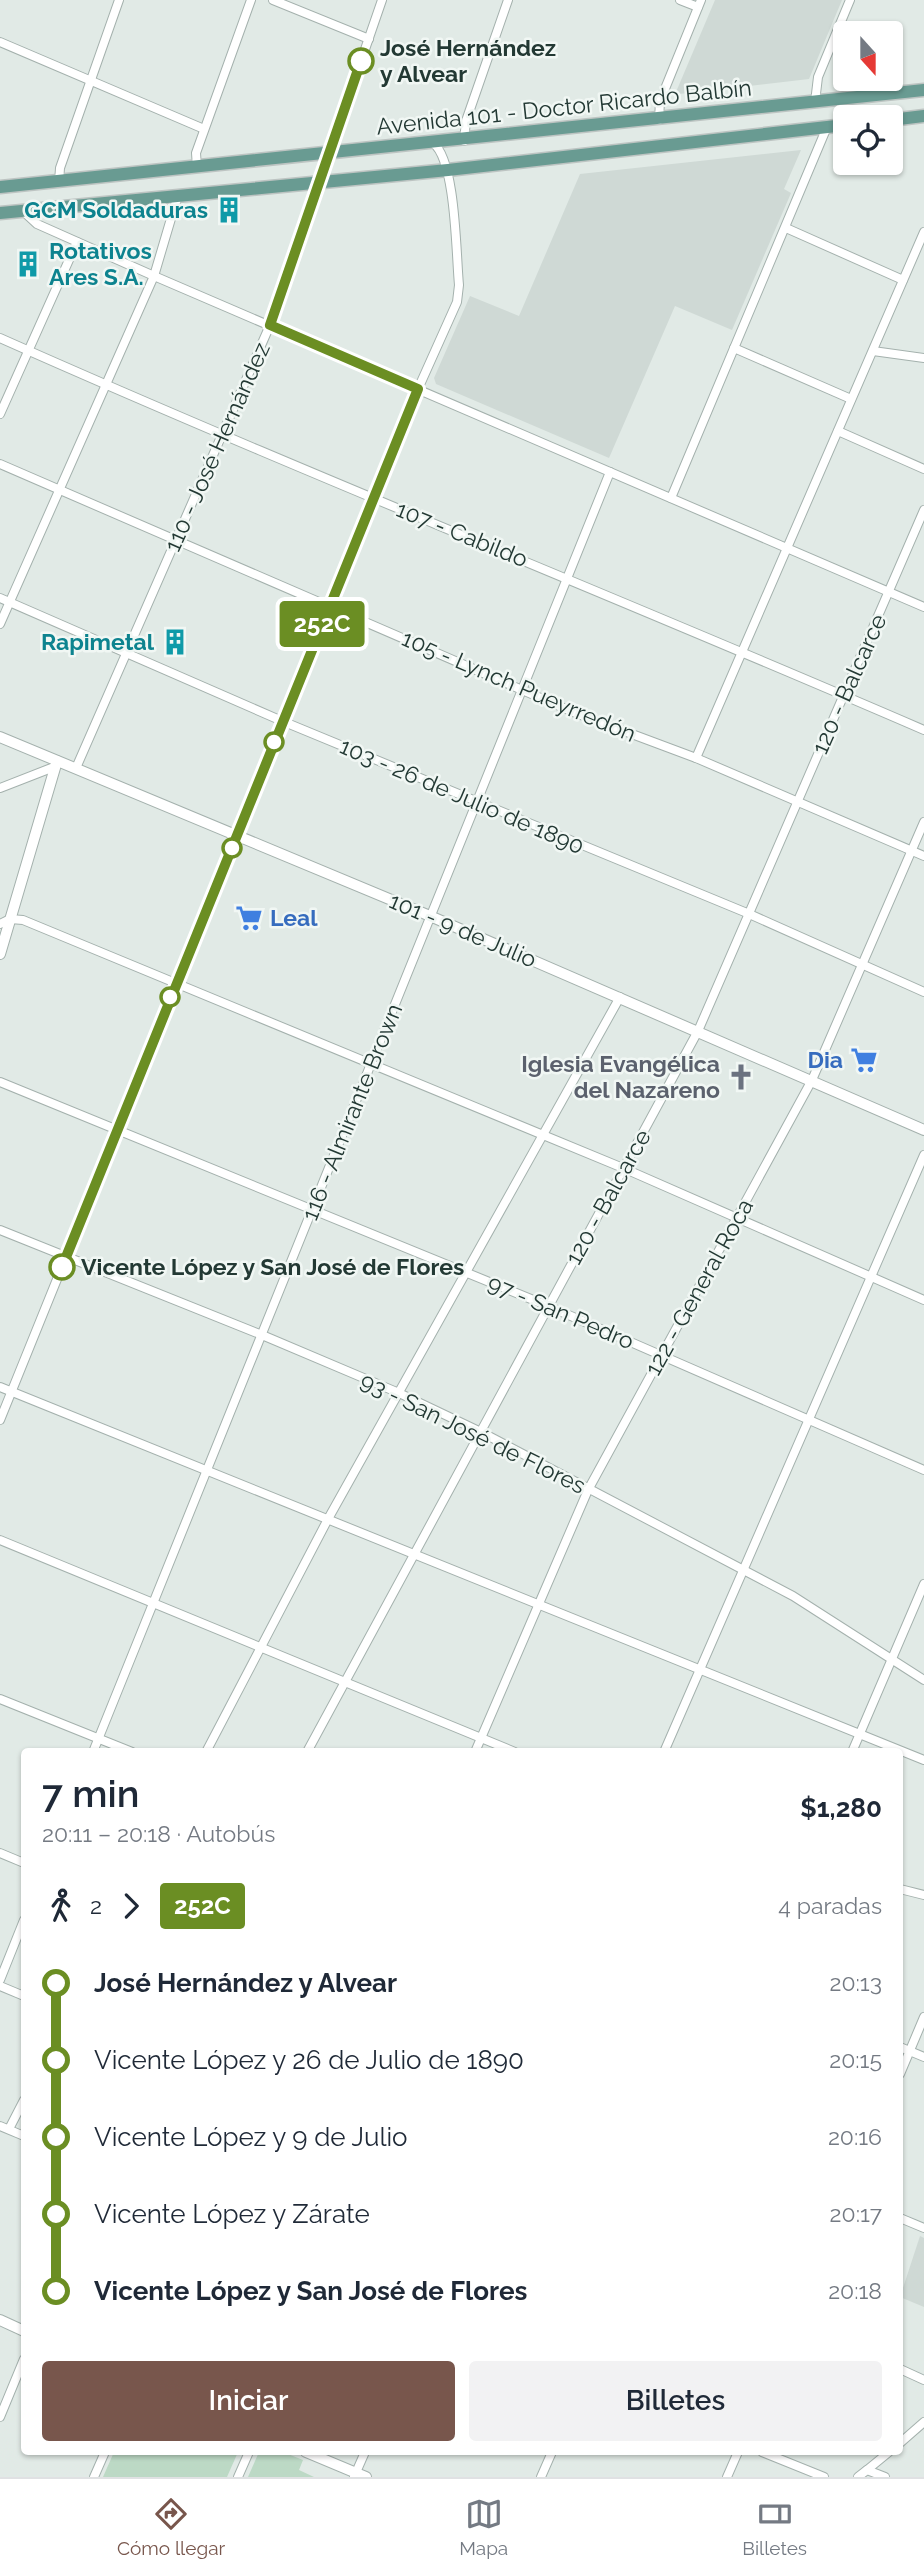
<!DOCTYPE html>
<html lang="es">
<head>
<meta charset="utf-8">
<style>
  body { margin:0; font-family:Raleway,sans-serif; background:#f2f2f3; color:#1f2937; height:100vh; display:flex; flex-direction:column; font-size:26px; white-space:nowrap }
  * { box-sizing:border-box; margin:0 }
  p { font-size:23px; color:#747a83 }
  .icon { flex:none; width:38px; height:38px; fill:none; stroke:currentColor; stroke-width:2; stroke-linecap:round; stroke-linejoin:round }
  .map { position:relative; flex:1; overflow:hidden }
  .drawer { position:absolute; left:21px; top:1748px; width:882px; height:707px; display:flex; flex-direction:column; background:#fff; border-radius:7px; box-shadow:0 2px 5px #0004 }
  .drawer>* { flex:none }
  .badge { padding:0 14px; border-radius:5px; font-size:24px; line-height:46px }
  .needle { width:46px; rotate:159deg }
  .buttons { position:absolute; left:833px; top:21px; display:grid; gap:14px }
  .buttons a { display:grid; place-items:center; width:70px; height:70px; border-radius:7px; background:#fff; box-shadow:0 2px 5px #0004; font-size:35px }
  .map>.badge { position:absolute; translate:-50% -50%; box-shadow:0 0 0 4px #fff }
  .legs { display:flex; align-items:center; gap:10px; height:77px; padding:0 21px; font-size:23px }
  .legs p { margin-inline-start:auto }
  .summary { display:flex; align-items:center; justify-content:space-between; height:119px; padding:0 21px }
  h1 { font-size:38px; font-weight:600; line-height:52px }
  .button { display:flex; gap:14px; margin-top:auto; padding:14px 21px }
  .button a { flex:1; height:80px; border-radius:7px; background:#78564c; color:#fff; font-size:28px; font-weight:600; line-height:80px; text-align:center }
  .button a+a { background:#f2f2f3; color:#1f2937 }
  ul { padding:0 21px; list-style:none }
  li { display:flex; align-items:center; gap:24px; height:77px; font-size:26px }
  li i { display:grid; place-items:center; width:10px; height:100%; margin:0 9px; background:currentColor }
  li i::after { content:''; width:18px; height:18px; margin:-9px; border:5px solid; border-radius:50%; background:#fff }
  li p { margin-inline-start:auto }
  li:first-child i { background:linear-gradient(#0000 50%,currentColor 0) }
  li:last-child i { background:linear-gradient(currentColor 50%,#0000 0) }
  .tabs { display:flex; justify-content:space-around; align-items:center; height:98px; border-top:2px solid #e0e1e3; background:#fff; font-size:19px; color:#747a83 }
  .tabs a { display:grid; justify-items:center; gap:4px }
  .tabs .active { color:#78564c }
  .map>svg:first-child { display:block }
  .built { fill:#cfd9d5 }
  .green { fill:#bcd9c5 }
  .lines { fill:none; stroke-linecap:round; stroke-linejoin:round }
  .minor-casing { stroke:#a4b1ad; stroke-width:10 }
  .tertiary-casing { stroke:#a4b1ad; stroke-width:12 }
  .primary-casing { stroke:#bdc4c2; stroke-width:15 }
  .minor { stroke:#fff; stroke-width:8 }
  .tertiary { stroke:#fff; stroke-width:10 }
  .primary { stroke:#699b92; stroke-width:12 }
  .line-1-casing { stroke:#fff; stroke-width:16 }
  .line-1 { stroke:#6b8e23; stroke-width:10 }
  .stop-1-dot { fill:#fff; stroke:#6b8e23; stroke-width:3.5 }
  .labels { text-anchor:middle; stroke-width:5; stroke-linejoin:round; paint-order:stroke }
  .stop-label { font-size:23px; font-weight:bold; fill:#233934; stroke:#f1f7f4; text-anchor:start }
  .street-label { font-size:23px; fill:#233934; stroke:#f1f7f4 }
  .culture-label { font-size:23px; font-weight:bold; fill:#0d838f; stroke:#f1f7f4; text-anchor:end }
  .shop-label { font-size:23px; font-weight:bold; fill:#366cbe; stroke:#f1f7f4; text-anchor:start }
  .worship-label { font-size:23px; font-weight:bold; fill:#5b616d; stroke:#f1f7f4; text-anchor:end }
</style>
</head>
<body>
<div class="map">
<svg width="924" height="2477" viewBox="0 0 924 2477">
  <rect width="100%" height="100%" fill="#e1eae6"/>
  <g class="built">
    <path d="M715 0H842L809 79 679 94 676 92Z"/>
    <path d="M801 150 784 189 791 193 732 330 675 306 609 458 436 384 434 378 470 296 519 316 580 174Z"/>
    <path d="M920 2236 924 2238V2307L900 2297Z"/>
  </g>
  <g class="green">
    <path d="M114 2452H238L227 2477H103Z"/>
    <path d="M259 2452H283L303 2460 299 2470 314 2477H248Z"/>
  </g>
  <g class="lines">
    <g class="minor-casing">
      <g id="minor">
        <path d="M273 0 369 39"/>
        <path d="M680 0 698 7"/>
        <path d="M0 42 204 129"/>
        <path d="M815 102 818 77 850 0"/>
        <path d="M659 120 660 101 701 0"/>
        <path d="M464 141 466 121 508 0"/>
        <path d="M197 167 196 153 251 0"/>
        <path d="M59 182 60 168 119 0"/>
        <path d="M23 211 37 224 154 276 924 607"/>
        <path d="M786 228 903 280"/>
        <path d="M0 338C306 474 617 597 924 730"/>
        <path d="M734 348 851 399"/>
        <path d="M873 351 924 358"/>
        <path d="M0 414 77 242"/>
        <path d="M838 431 924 469"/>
        <path d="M0 464 573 712 696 758 924 856"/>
        <path d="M671 498 827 127"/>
        <path d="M0 598 282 721 747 913 924 992"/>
        <path d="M0 624 154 276 178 195"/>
        <path d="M696 758 924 232"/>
        <path d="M76 768 270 325 382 0"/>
        <path d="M0 788 54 767"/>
        <path d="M0 924 10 919 23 920 623 1168 924 1300"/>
        <path d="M0 1082 548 1306 924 1470"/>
        <path d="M0 1230 262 1335 399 1393 481 1432 793 1596 924 1680"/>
        <path d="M0 1387 924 1760"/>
        <path d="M0 1420 330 605 418 389 457 302 459 285C456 255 456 160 433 143"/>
        <path d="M0 1540 515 1752"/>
        <path d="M0 1699 132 1752"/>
        <path d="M93 1752 610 472"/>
        <path d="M206 1752 328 1519 620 997"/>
        <path d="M307 1752 698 1031 924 510"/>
        <path d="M475 1752 588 1490 812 1080 924 822"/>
        <path d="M664 1752 924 1155"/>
        <path d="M852 1752 924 1584"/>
        <path d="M0 1853 24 1863"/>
        <path d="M900 1889 924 1895"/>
        <path d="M0 1980 24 1920"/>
        <path d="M0 1986 24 1996"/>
        <path d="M900 2047 924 2057"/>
        <path d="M900 2074 924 2017"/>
        <path d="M0 2126 24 2136"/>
        <path d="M9 2129 24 2100"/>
        <path d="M900 2218 924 2228"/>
        <path d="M900 2369 924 2380"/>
        <path d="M0 2417 24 2359"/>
        <path d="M900 2443 924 2422"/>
        <path d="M762 2452 824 2477"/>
        <path d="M867 2470 889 2452"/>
        <path d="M94 2477 105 2452"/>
        <path d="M238 2477 249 2452"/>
        <path d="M354 2477 365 2452"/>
        <path d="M541 2477 552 2452"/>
        <path d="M727 2477 738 2452"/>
        <path d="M858 2477 867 2470 885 2477"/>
      </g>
    </g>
    <g class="tertiary-casing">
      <g id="tertiary">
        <path d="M0 737 430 916 924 1130"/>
        <path d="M0 954 57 761"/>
        <path d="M0 2320 24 2331"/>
        <path d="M306 2452 366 2477"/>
      </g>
    </g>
    <g class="primary-casing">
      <g id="primary">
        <path d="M891 120 924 116"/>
        <path d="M0 187 924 90"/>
        <path d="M0 213 448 170 845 125"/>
      </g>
    </g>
    <use href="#minor" class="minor"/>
    <use href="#tertiary" class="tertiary"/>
    <use href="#primary" class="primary"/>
  </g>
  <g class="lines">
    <g class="line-1-casing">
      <path id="line-1" d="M62 1267 418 389 270 325 361 61"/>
    </g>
    <use href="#line-1" class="line-1"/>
  </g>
  <defs>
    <g id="building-bare" transform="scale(2.1)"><path d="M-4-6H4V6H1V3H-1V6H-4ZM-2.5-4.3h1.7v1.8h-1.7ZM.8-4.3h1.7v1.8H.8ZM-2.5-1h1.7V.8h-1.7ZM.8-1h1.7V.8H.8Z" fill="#0f9aa8" stroke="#f1f7f4" stroke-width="2.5" paint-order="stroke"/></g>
    <g id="supermarket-bare" transform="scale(2.1)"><path d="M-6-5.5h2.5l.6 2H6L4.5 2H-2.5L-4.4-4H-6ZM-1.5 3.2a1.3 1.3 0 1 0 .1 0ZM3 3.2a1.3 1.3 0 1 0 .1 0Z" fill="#3f7fe0" stroke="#f1f7f4" stroke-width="2.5" paint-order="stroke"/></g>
    <g id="church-bare" transform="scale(2.1)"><path d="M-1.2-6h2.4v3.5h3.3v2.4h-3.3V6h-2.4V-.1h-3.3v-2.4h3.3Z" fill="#6b7280" stroke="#f1f7f4" stroke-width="2.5" paint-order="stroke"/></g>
  </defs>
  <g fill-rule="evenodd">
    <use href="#building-bare" x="229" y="210"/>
    <use href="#building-bare" x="28" y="264"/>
    <use href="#building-bare" x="175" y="642"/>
    <use href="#supermarket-bare" x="249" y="918"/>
    <use href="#supermarket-bare" x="864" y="1060"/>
    <use href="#church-bare" x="741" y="1077"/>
  </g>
  <g class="stop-1-dot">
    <circle cx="361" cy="61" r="12"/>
    <circle cx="274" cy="742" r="9"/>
    <circle cx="232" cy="848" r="9"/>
    <circle cx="170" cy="997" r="9"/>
    <circle cx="62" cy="1267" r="12"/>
  </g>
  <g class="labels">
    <g class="stop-label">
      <text x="380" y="56">José Hernández<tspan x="380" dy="26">y Alvear</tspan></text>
      <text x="81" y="1275">Vicente López y San José de Flores</text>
    </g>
    <g class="street-label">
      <text transform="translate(564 107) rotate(-6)" y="8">Avenida 101 - Doctor Ricardo Balbín</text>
      <text transform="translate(217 447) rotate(-66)" y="8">110 - José Hernández</text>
      <text transform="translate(462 534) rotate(22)" y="8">107 - Cabildo</text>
      <text transform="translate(849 684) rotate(-66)" y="8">120 - Balcarce</text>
      <text transform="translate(519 686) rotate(23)" y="8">105 - Lynch Pueyrredón</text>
      <text transform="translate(462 796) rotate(23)" y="8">103 - 26 de Julio de 1890</text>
      <text transform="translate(463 930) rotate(23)" y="8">101 - 9 de Julio</text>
      <text transform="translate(352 1112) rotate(-68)" y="8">116 - Almirante Brown</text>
      <text transform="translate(608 1197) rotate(-61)" y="8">120 - Balcarce</text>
      <text transform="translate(699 1287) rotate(-61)" y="8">122 - General Roca</text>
      <text transform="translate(561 1312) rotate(23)" y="8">97 - San Pedro</text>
      <text transform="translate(473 1433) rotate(26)" y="8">93 - San José de Flores</text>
    </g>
    <g class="culture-label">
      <text x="208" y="218">GCM Soldaduras</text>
      <text x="49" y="259" text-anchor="start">Rotativos<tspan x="49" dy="26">Ares S.A.</tspan></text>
      <text x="154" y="650">Rapimetal</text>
    </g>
    <g class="shop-label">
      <text x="270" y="926">Leal</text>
      <text x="843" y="1068" text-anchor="end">Dia</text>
    </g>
    <g class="worship-label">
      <text x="720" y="1072">Iglesia Evangélica<tspan x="720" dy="26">del Nazareno</tspan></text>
    </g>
  </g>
</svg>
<div class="buttons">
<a><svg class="needle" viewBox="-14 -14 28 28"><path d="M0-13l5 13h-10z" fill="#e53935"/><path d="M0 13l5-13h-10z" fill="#747a83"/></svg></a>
<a><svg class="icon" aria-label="locate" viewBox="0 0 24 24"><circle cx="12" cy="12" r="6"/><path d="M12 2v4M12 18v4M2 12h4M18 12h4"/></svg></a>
</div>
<b class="badge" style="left:322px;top:624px;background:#6b8e23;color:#fff">252C</b>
<section class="drawer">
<div class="summary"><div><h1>7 min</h1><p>20:11 – 20:18 · Autobús</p></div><b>$1,280</b></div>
<div class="legs"><svg class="icon" aria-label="walk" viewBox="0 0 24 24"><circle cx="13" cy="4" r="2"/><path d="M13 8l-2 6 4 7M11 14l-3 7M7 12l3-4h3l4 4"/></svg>2<svg class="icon" aria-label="forward" viewBox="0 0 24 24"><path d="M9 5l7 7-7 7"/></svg><b class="badge" style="background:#6b8e23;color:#fff">252C</b><p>4 paradas</p></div>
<ul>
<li><i style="color:#6b8e23"></i><b>José Hernández y Alvear</b><p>20:13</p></li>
<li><i style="color:#6b8e23"></i><span>Vicente López y 26 de Julio de 1890</span><p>20:15</p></li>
<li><i style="color:#6b8e23"></i><span>Vicente López y 9 de Julio</span><p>20:16</p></li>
<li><i style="color:#6b8e23"></i><span>Vicente López y Zárate</span><p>20:17</p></li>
<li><i style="color:#6b8e23"></i><b>Vicente López y San José de Flores</b><p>20:18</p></li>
</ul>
<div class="button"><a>Iniciar</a><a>Billetes</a></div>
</section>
</div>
<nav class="tabs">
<a class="active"><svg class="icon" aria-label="directions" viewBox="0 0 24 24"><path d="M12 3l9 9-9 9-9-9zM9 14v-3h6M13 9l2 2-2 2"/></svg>Cómo llegar</a>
<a><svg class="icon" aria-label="map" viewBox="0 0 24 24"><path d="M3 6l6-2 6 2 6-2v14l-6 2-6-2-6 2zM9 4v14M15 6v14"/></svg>Mapa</a>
<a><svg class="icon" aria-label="tickets" viewBox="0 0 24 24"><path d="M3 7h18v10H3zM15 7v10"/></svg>Billetes</a>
</nav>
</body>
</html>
